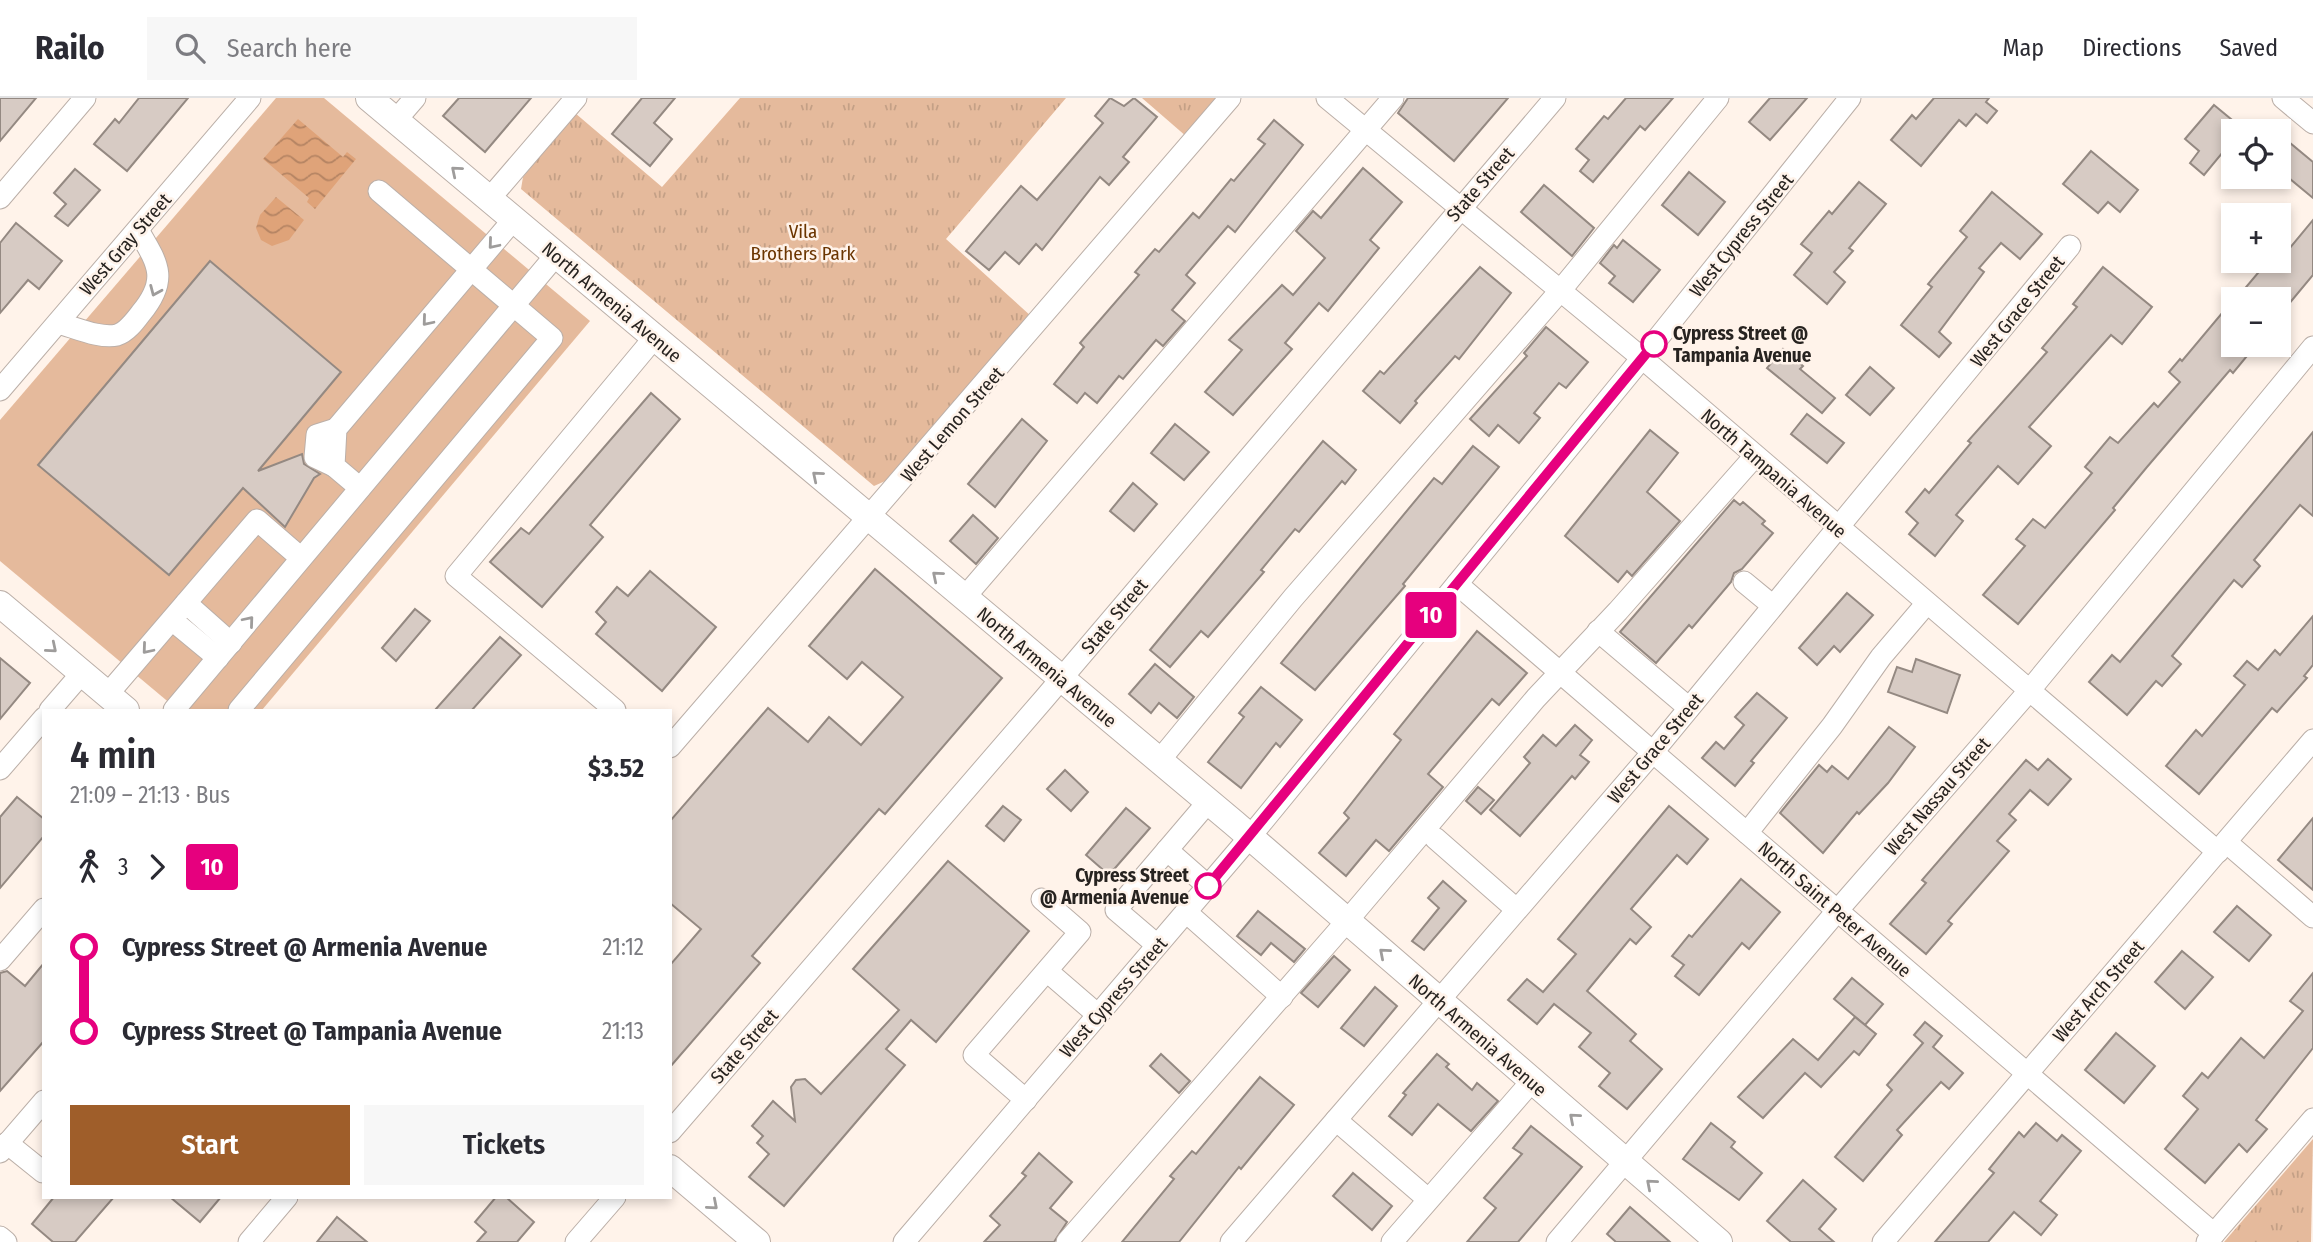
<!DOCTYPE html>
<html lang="en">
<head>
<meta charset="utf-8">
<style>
  body { margin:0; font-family:"Fira Sans Condensed",sans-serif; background:#f7f7f7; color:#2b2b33; height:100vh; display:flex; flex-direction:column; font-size:26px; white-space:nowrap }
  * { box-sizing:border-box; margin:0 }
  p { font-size:23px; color:#7c7c81 }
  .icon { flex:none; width:38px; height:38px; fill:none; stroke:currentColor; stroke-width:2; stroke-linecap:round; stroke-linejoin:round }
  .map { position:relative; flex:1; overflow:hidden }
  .sheet { position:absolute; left:42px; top:611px; width:630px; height:490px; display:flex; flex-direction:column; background:#fff; border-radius:0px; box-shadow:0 4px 10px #0003 }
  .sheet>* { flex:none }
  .badge { padding:0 14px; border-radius:5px; font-size:24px; line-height:46px }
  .tools { position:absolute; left:2221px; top:21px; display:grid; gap:14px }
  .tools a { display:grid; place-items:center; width:70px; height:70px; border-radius:0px; background:#fff; box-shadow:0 4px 10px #0003; font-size:35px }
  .map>.badge { position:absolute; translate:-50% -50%; box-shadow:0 0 0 4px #fff }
  .legs { display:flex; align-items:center; gap:10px; height:77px; padding:0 28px; font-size:23px }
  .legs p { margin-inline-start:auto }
  .head { display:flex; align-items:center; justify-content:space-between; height:119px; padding:0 28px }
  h1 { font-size:38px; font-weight:600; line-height:52px }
  .action { display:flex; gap:14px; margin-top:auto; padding:14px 28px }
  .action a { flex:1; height:80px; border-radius:0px; background:#9f5e2a; color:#fff; font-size:28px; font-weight:600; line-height:80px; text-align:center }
  .action a+a { background:#f7f7f7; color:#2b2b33 }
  ul { padding:0 28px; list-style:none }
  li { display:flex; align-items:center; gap:24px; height:84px; font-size:26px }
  li i { display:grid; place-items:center; width:10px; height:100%; margin:0 9px; background:currentColor }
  li i::after { content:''; width:18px; height:18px; margin:-9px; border:5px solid; border-radius:50%; background:#fff }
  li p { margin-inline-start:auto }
  li:first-child i { background:linear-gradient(#0000 50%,currentColor 0) }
  li:last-child i { background:linear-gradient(currentColor 50%,#0000 0) }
  header { display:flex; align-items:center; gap:42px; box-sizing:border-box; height:98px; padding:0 35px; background:#fff; border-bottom:2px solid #e1e1e2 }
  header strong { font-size:33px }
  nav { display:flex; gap:38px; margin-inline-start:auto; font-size:24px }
  .search { width:490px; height:63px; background:#f7f7f7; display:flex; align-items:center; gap:18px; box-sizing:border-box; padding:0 24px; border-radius:0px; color:#7c7c81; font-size:26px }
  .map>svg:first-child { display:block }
  .green { fill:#e5ba9c }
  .park { fill:url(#park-tufts) }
  .water { fill:url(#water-waves) }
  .building { fill:#d7cbc4; stroke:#948982; stroke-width:2 }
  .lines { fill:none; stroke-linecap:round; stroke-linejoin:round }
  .minor-casing { stroke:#bbafa8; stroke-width:23 }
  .major-casing { stroke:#bbafa8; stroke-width:28 }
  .minor { stroke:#fff; stroke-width:21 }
  .major { stroke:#fff; stroke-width:26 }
  .oneway { stroke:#9e9c9b }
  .line-1-casing { stroke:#fff; stroke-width:16 }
  .line-1 { stroke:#e6007e; stroke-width:10 }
  .stop-1-dot { fill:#fff; stroke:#e6007e; stroke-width:3.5 }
  .labels { text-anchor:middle; stroke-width:5; stroke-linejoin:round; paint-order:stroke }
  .street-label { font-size:19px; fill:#272320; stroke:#fff3ea }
  .park-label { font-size:19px; fill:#6b3500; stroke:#fff3ea }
  .stop-label { font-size:19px; font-weight:bold; fill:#272320; stroke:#fff3ea; text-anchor:start }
</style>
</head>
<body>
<header>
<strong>Railo</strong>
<div class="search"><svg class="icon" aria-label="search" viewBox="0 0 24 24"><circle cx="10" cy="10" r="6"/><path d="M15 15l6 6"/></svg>Search here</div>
<nav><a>Map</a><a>Directions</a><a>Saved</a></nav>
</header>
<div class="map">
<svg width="2313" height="1144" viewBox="0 0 2313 1144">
  <defs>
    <pattern id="park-tufts" width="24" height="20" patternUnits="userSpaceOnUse" patternTransform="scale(1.75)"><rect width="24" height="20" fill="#e5ba9c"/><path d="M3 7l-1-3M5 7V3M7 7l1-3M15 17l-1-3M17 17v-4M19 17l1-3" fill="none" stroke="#c4a086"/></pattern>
    <pattern id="water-waves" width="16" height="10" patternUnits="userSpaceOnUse" patternTransform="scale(1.75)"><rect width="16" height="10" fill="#dfa379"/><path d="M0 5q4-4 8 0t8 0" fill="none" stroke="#b58463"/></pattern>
  </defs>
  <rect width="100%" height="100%" fill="#fff3ea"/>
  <path class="green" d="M276 0H324L590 223 262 612H178L0 463V322Z"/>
  <g class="park">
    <path d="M740 0H1066L946 141 1032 219 892 380 874 388 521 91 523 79 575 15 662 89Z"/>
    <path d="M1142 0H1219L1187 39Z"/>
    <path d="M2313 1041 2311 1144H2224Z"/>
  </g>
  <g class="water">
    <path d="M298 21 343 59 347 54 356 61 315 111 307 104 309 100 263 61Z"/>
    <path d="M276 99 304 122 289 142 272 148 261 142 256 130 260 117Z"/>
  </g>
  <g class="building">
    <path d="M0 0H36L0 43Z"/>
    <path d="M139 0H188L127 73 94 46 115 21 119 25Z"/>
    <path d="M459 0H531L485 54 443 18Z"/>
    <path d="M642 0H675L654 25 672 41 650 68 612 36Z"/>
    <path d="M1110 0 1124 8 1134 0 1157 19 1123 59 1129 64 1109 87 1100 79 1042 152 1036 146 1019 166 1005 154 989 172 966 153 1021 88 1037 102 1103 25 1095 18Z"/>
    <path d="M1408 0H1508L1454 63 1398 15Z"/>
    <path d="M1626 0H1673L1645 32 1640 28 1593 84 1580 73 1589 62 1576 51 1604 18 1608 21Z"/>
    <path d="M1770 0H1807L1770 42 1749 24Z"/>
    <path d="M1934 0H1989L1986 4 1997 13 1987 25 1976 16 1966 28 1959 22 1921 68 1891 42 1912 17 1916 21Z"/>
    <path d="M2214 7 2243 31 2233 33V42L2204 77 2190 65 2199 53 2185 41Z"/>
    <path d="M1274 22 1303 47 1235 134 1228 128 1186 177 1195 185 1172 212 1185 223 1163 248 1156 242 1123 281 1119 278 1097 305 1085 295 1077 305 1054 286 1084 249 1080 245 1139 177 1135 174 1155 151 1159 154 1193 115 1199 120 1231 81 1234 83 1265 46 1258 41Z"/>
    <path d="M2278 35 2313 64V100L2278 71Z"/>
    <path d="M2091 53 2138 92 2120 114 2108 104 2098 115 2063 86Z"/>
    <path d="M1363 70 1402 104 1370 142 1379 150 1328 213 1319 205 1285 245 1292 251 1233 317 1205 294 1242 252 1229 242 1282 187 1293 197 1325 160 1296 133 1313 113 1321 120Z"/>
    <path d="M75 71 100 92 68 128 55 118 66 106 54 95Z"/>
    <path d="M1689 74 1725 104 1698 137 1662 107Z"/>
    <path d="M1859 84 1886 106 1849 150 1853 153 1834 174 1845 184 1827 206 1794 177 1812 155 1801 146 1829 113 1832 116Z"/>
    <path d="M1544 87 1594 130 1572 158 1521 114Z"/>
    <path d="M1992 94 2042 136 2020 161 2001 145 1979 170 1984 174 1939 234 1951 245 1939 259 1901 227 1932 189 1928 186 1967 139 1960 133Z"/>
    <path d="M2313 122V177L2278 219V201H2236L2268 163H2279Z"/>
    <path d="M16 125 62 163 39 191 28 182 0 215V145Z"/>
    <path d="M1623 142 1660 172 1633 204 1609 185 1615 178 1600 165 1614 147 1617 150Z"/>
    <path d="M210 163 341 274 258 373 302 356 304 366 320 376 314 380 285 429 243 390 169 477 38 367Z"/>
    <path d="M1480 169 1511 195 1459 261 1455 258 1415 303 1417 305 1400 325 1363 293 1380 273 1384 276Z"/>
    <path d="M2103 169 2152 209 2122 246 2111 237 2029 329 2051 348 2018 386 1998 368 1956 417 1963 423 1935 458 1909 436 1918 425 1906 414 1925 391 1929 395 1971 345 1968 343 2047 254 2042 250 2077 209 2073 206Z"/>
    <path d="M2233 202V247H2256L2233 275 2230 272 2147 369 2113 410 2115 412 2018 526 1983 497 2025 448 2016 441 2033 421 2045 430 2092 375 2085 369 2110 339 2118 345 2154 305 2158 309 2180 284 2169 274 2180 261 2182 263Z"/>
    <path d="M1546 229 1588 264 1566 290 1559 285 1534 315 1540 320 1519 345 1498 327 1489 338 1470 321 1527 258 1524 255Z"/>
    <path d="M1783 251 1803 268 1800 271 1835 300 1822 315 1767 270Z"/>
    <path d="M1870 269 1894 290 1870 317 1846 297Z"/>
    <path d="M651 295 680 321 590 427 603 439 542 509 490 464 521 430 529 436Z"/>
    <path d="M1807 316 1844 345 1827 365 1791 336Z"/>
    <path d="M1022 321 1047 343 995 409 968 386Z"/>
    <path d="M1175 326 1209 354 1184 382 1151 355Z"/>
    <path d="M1650 332 1678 355 1647 394 1680 423 1632 478 1627 473 1618 484 1565 438Z"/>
    <path d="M2313 334V418L2300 407 2254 462 2260 468 2242 489 2234 482 2172 558 2181 566 2162 588 2156 583 2127 617 2089 584 2112 557 2120 564Z"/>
    <path d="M1323 343 1356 372 1345 386 1342 383 1299 434 1295 431 1261 472 1264 474 1208 539 1201 533 1170 569 1150 552Z"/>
    <path d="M1473 348 1499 369 1403 486 1405 488 1315 592 1281 565 1434 380 1442 386Z"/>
    <path d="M1133 385 1157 406 1134 433 1110 413Z"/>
    <path d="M1734 402 1740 407 1743 404 1765 423 1762 426 1773 435 1742 471 1734 475 1731 484 1692 530 1689 527 1656 565 1620 534Z"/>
    <path d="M973 417 998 440 976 466 950 443Z"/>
    <path d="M875 471 1002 580 885 716 879 711 752 858 760 865 670 969V867L701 831 670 805V723L768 610 808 644 829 619 861 647 903 599 862 564 847 581 809 548Z"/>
    <path d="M650 473 716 529 662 593 596 536 606 524 596 514 617 489 628 498Z"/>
    <path d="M1847 495 1873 517 1840 554 1834 548 1817 567 1799 550Z"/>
    <path d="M415 511 430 523 396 563 382 550Z"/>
    <path d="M2313 518V567L2304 578 2307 580 2277 614 2272 610 2199 696 2166 668 2196 632 2202 638 2245 587 2234 578 2247 563 2258 572 2275 552 2280 557Z"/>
    <path d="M1477 533 1527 575 1499 607 1492 601 1428 676 1443 689 1389 753 1376 742 1346 778 1319 755 1349 720 1344 715 1401 642 1394 636Z"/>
    <path d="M500 539 521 557 472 612H435Z"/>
    <path d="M0 560 30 585 0 621Z"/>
    <path d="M1916 561 1960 577 1947 615 1888 594 1897 569 1912 574Z"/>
    <path d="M1155 566 1194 599 1177 620 1159 605 1151 615 1129 596Z"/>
    <path d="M1261 589 1302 622 1280 649 1276 645 1241 690 1208 664 1244 619 1239 615Z"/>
    <path d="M1757 595 1787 620 1751 663 1754 665 1735 688 1702 660 1716 644 1724 651 1744 627 1735 619Z"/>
    <path d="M1575 627 1592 642 1580 657 1589 664 1575 681 1572 678 1520 738 1490 712 1530 665 1524 659 1543 637 1556 648Z"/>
    <path d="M1889 629 1915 649 1888 685 1859 716 1857 714 1823 755 1780 715 1819 667 1827 674 1832 668 1848 681Z"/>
    <path d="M2048 661 2071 681 2048 707 2030 692 2009 716 2016 722 1997 743 2009 753 1948 823 1952 826 1926 856 1890 826 1926 785 1922 782 2026 662 2038 672Z"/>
    <path d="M1065 672 1088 694 1071 713 1047 691Z"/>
    <path d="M1478 689 1494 702 1481 716 1466 703Z"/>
    <path d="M17 699 44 721V738L0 790V719Z"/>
    <path d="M1003 708 1021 722 1004 743 986 728Z"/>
    <path d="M1669 708 1708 741 1687 766 1677 757 1631 811 1651 829 1636 846 1630 841 1587 893 1636 936 1630 943 1662 971 1627 1011 1599 988 1610 975 1579 949 1591 935 1554 906 1537 926 1508 902 1527 881 1543 894 1576 856 1558 841Z"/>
    <path d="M1126 710 1150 730 1109 777 1086 757Z"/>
    <path d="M2313 720V792L2278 762Z"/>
    <path d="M948 763 1029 833 936 944 911 922 886 951 905 967 784 1108 749 1079 769 1056 757 1045 763 1038 752 1028 773 1003 795 1023 791 989 796 982 805 981 821 996 899 912 853 871Z"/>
    <path d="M1741 781 1780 814 1749 851 1742 845 1699 897 1675 878 1684 867 1672 858 1689 837 1692 839Z"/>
    <path d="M1443 783 1466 803 1424 852 1412 843 1439 810 1428 800Z"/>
    <path d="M2237 808 2271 837 2249 863 2214 834Z"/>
    <path d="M1258 813 1305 851 1294 864 1271 845 1261 857 1237 838Z"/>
    <path d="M2182 853 2213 879 2185 911 2155 884Z"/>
    <path d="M1334 858 1350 872 1318 909 1301 895Z"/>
    <path d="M44 865V943L0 993V875L7 873 25 888Z"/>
    <path d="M2313 875V950L2256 1022 2267 1031 2247 1054 2239 1046 2205 1085 2165 1051 2198 1011 2183 998 2202 975 2208 980 2241 940 2264 960 2303 913 2290 903Z"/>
    <path d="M1852 880 1883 906 1865 927 1834 901Z"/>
    <path d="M1375 889 1397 908 1364 948 1341 930Z"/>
    <path d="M1855 919 1876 936 1859 957 1854 953 1821 989 1805 975 1763 1020 1738 999 1793 941 1818 962Z"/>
    <path d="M1925 924 1942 938 1933 949 1963 975 1949 991 1941 984 1897 1032 1902 1037 1863 1083 1835 1059 1892 992 1887 987 1923 945 1914 937Z"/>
    <path d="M2116 935 2155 968 2124 1005 2085 972Z"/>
    <path d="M1161 956 1190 983 1179 995 1150 968Z"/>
    <path d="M1437 956 1449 966 1446 969 1472 992 1477 985 1498 1003 1471 1033 1438 1006 1412 1037 1389 1018 1406 997 1403 995Z"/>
    <path d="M1260 979 1294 1007 1259 1049 1241 1071 1239 1069 1179 1144H1122L1174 1081 1170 1078 1192 1053 1196 1056Z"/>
    <path d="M1711 1025 1735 1044 1731 1049 1762 1075 1739 1102 1683 1061Z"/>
    <path d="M2036 1025 2057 1043 2062 1037 2081 1053 2040 1103 2057 1117 2041 1137 2014 1114 1988 1144H1935L1994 1075 1989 1071 2019 1034 2024 1039Z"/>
    <path d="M1531 1028 1582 1069 1518 1144H1467L1496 1110 1484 1100 1522 1056 1513 1050Z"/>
    <path d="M1039 1055 1072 1084 1050 1110 1067 1124 1054 1144H984L1000 1127 990 1118 1026 1078 1022 1075Z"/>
    <path d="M1353 1075 1392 1108 1372 1132 1333 1098Z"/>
    <path d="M1803 1082 1836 1111 1819 1131 1834 1144H1791L1767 1123Z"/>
    <path d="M54 1099H114L75 1144H53L32 1126Z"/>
    <path d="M170 1099H221L200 1124Z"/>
    <path d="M496 1099H506L534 1124 517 1144H477L486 1134 475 1124Z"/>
    <path d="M1630 1109 1670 1144H1616L1607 1136Z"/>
    <path d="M337 1119 367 1144H317Z"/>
  </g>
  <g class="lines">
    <g class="minor-casing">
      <g id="minor">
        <path d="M1327 0 1642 260 2218 754"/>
        <path d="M2283 0 2313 25"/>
        <path d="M396 22 415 0"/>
        <path d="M0 100 85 0"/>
        <path d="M490 100 576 0"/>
        <path d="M58 225C74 229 100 241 117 237 127 234 135 223 141 215 169 181 158 166 138 132"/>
        <path d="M0 292 250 0"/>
        <path d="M334 368 315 359 317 337 336 331"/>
        <path d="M360 390 334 368 336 331 514 121"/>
        <path d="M1744 484 1773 508"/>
        <path d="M1457 486 2214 1136"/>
        <path d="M964 500 1393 0"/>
        <path d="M186 505 231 545"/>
        <path d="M172 522 218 560"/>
        <path d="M1598 533 1689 610"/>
        <path d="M107 597 257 422 301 460"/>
        <path d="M50 612 82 575"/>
        <path d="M174 612 556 157"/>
        <path d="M239 612 552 240 379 93"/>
        <path d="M615 612 456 478 654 240"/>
        <path d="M670 649 1230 0"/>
        <path d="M1159 663 1293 500 1560 193 1718 0"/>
        <path d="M0 671 44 620"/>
        <path d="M1747 735 1832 628 1881 559 1927 505"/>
        <path d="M1435 740 1516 811"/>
        <path d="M2226 744 2313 819"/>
        <path d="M1167 752 1208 788"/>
        <path d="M1186 814 1282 899"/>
        <path d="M1157 847 1116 812 1208 704"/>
        <path d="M0 862 44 811"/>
        <path d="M1047 873 1098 917"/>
        <path d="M1026 1002 974 957 1080 834 1042 801"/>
        <path d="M1336 1022 1422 1096"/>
        <path d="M670 1034 1044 601 1555 0"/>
        <path d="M7 1045 43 1074"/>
        <path d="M0 1054 44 1003"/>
        <path d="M0 1139 6 1144"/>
        <path d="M249 1144 287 1099"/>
        <path d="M576 1144 615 1099"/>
        <path d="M904 1144 1249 740 1642 260 1850 0"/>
        <path d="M1067 1144 1347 823 1536 600 1618 513 1755 358"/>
        <path d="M1231 1144 1653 654 2070 148"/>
        <path d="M1392 1144 1532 983"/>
        <path d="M1557 1144 1837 813 2029 593 2313 249"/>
        <path d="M1883 1144 2313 642"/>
        <path d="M2207 1144 2313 1021"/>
      </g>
    </g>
    <g class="major-casing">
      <g id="major">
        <path d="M369 0 1234 725 1719 1144"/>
        <path d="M0 506 126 612"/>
        <path d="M670 1070 757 1144"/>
      </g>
    </g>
    <use href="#minor" class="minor"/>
    <use href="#major" class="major"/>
  </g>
  <defs><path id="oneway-chevron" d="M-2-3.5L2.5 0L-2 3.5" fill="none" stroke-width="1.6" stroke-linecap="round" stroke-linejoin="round" transform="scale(1.75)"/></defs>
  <g class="oneway">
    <use href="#oneway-chevron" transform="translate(456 73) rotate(-140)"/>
    <use href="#oneway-chevron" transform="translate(493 146) rotate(130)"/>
    <use href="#oneway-chevron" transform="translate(155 193) rotate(113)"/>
    <use href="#oneway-chevron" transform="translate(427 223) rotate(130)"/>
    <use href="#oneway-chevron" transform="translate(817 378) rotate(-140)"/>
    <use href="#oneway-chevron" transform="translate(937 478) rotate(-140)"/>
    <use href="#oneway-chevron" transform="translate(249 523) rotate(-50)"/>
    <use href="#oneway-chevron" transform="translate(52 550) rotate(40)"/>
    <use href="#oneway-chevron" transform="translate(147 551) rotate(130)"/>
    <use href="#oneway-chevron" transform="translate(1384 855) rotate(-139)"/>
    <use href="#oneway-chevron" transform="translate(1574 1020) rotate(-139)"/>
    <use href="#oneway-chevron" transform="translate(1651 1086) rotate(-139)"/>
    <use href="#oneway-chevron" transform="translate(713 1107) rotate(41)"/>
  </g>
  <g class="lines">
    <g class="line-1-casing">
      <path id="line-1" d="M1208 788 1654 246"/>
    </g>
    <use href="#line-1" class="line-1"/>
  </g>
  <g class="stop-1-dot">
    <circle cx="1654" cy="246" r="12"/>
    <circle cx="1208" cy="788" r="12"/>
  </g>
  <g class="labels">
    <g class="street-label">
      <text transform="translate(1480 86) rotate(-49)" y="7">State Street</text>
      <text transform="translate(1741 137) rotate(-51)" y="7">West Cypress Street</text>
      <text transform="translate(125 146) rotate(-49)" y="7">West Gray Street</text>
      <text transform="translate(612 204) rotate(40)" y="7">North Armenia Avenue</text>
      <text transform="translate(2017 213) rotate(-51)" y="7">West Grace Street</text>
      <text transform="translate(952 326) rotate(-49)" y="7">West Lemon Street</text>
      <text transform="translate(1774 375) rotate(41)" y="7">North Tampania Avenue</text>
      <text transform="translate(1114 518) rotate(-50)" y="7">State Street</text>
      <text transform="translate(1047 569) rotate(40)" y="7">North Armenia Avenue</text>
      <text transform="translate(1655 650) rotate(-50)" y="7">West Grace Street</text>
      <text transform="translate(1937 698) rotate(-49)" y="7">West Nassau Street</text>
      <text transform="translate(1835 811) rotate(41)" y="7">North Saint Peter Avenue</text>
      <text transform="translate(2098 893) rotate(-49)" y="7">West Arch Street</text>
      <text transform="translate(1113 899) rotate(-49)" y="7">West Cypress Street</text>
      <text transform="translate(1478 937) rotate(41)" y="7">North Armenia Avenue</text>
      <text transform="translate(744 948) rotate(-49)" y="7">State Street</text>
    </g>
    <g class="park-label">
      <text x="803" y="140">Vila<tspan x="803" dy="22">Brothers Park</tspan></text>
    </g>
    <g class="stop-label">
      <text x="1673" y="242">Cypress Street @<tspan x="1673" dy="22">Tampania Avenue</tspan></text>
      <text x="1189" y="784" text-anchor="end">Cypress Street<tspan x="1189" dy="22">@ Armenia Avenue</tspan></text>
    </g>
  </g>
</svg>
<div class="tools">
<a><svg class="icon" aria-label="locate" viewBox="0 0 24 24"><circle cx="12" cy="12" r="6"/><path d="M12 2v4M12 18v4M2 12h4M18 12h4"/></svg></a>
<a>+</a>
<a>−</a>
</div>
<b class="badge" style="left:1431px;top:517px;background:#e6007e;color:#fff">10</b>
<section class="sheet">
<div class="head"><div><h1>4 min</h1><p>21:09 – 21:13 · Bus</p></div><b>$3.52</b></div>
<div class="legs"><svg class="icon" aria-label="walk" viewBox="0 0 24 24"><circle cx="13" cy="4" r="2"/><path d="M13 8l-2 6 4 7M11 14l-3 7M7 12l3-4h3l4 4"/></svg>3<svg class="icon" aria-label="forward" viewBox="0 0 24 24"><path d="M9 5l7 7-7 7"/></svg><b class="badge" style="background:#e6007e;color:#fff">10</b></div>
<ul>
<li><i style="color:#e6007e"></i><b>Cypress Street @ Armenia Avenue</b><p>21:12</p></li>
<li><i style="color:#e6007e"></i><b>Cypress Street @ Tampania Avenue</b><p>21:13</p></li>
</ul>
<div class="action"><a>Start</a><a>Tickets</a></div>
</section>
</div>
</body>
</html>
